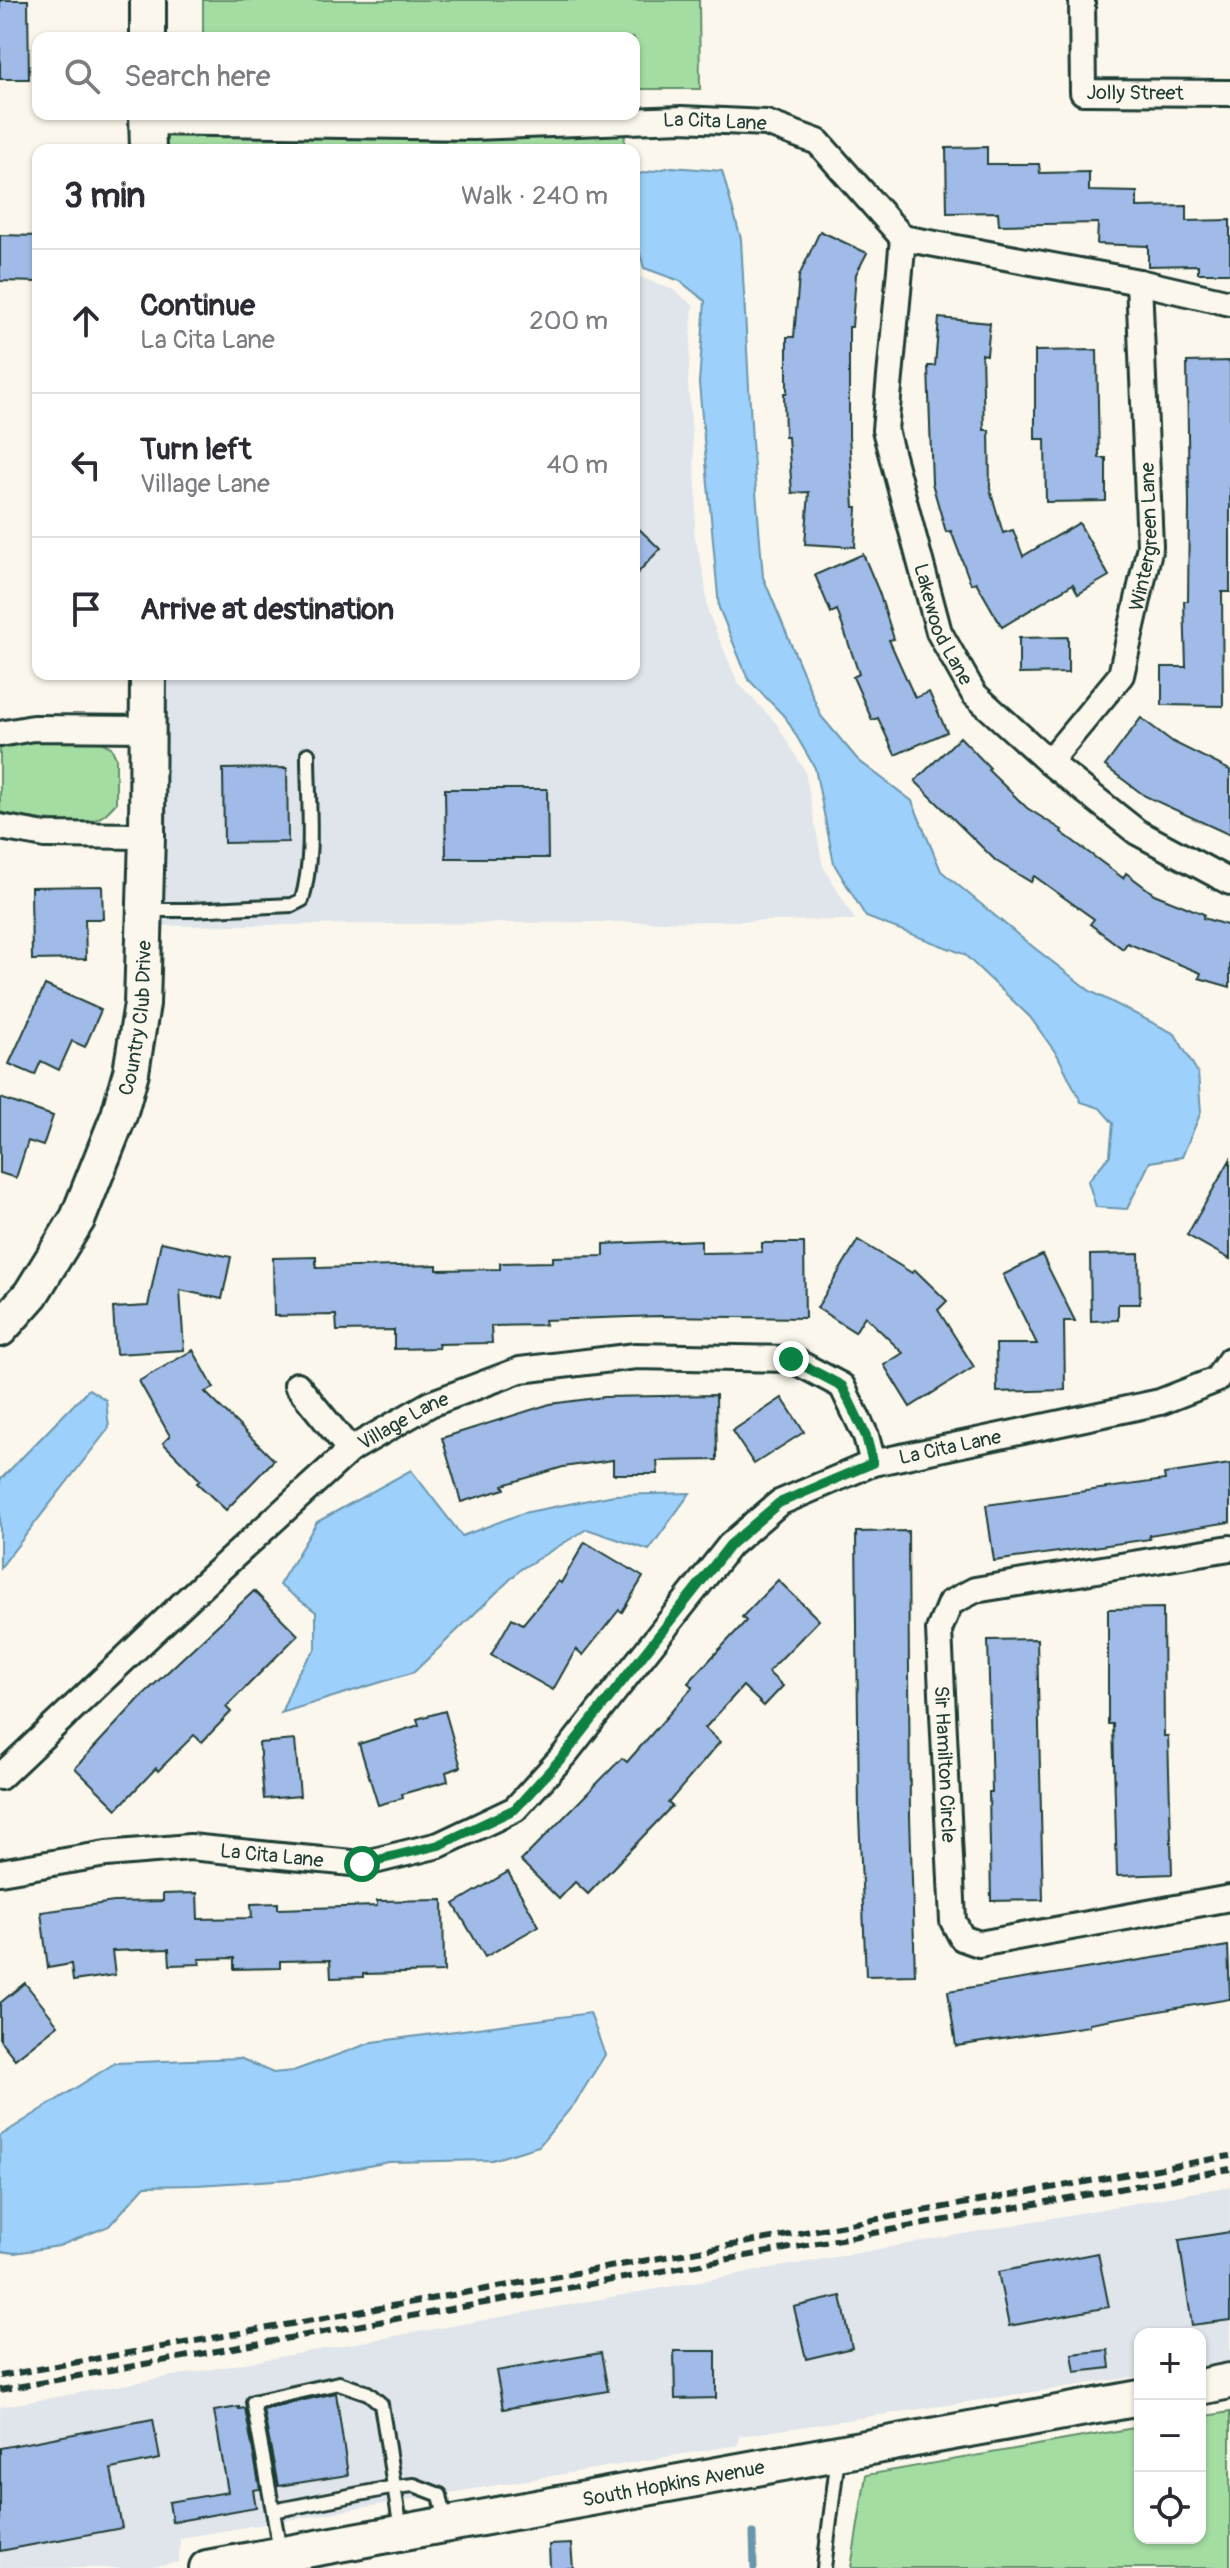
<!DOCTYPE html>
<meta charset="utf-8">
<style>
:root{--surface:#fff;--page:#f2f2f3;--text:#2b2b33;--muted:#7c7c81;--line:#e1e1e2}
body{margin:0;font-family:Pangolin,sans-serif;background:var(--page);color:var(--text)}
.controls{position:absolute;right:24px;bottom:24px;display:grid;overflow:hidden;border-radius:16px;box-shadow:0 2px 6px #0004}
.controls button{width:72px;height:72px;display:grid;place-items:center;padding:0;border:0;border-bottom:2px solid var(--line);background:var(--surface);color:var(--text);font:40px sans-serif}
.stop{position:absolute;width:24px;height:24px;margin:-18px;border:6px solid #0b8043;border-radius:50%;background:#fff}
.stop.end{background:#0b8043;border-color:#fff;box-shadow:0 2px 8px #0008}
.list{margin:0;padding:0;list-style:none}
h2{display:flex;justify-content:space-between;align-items:center;height:104px;margin:0;padding:0 32px;font-size:34px}
h2 small{font-size:26px;font-weight:400;color:var(--muted)}
.list li{display:grid;grid-template-columns:52px 1fr auto;gap:24px;align-items:center;box-sizing:border-box;height:144px;padding:0 32px;border-top:2px solid var(--line)}
.list b{display:block;font-size:30px;white-space:nowrap}
.list p{margin:0;font-size:26px;white-space:nowrap;color:var(--muted)}
.list em{font-size:26px;font-style:normal;color:var(--muted)}
.icon{flex:none;width:44px;height:44px;fill:none;stroke:currentColor;stroke-width:2;stroke-linecap:round;stroke-linejoin:round}
.map{position:relative;flex:none;width:1230px;height:2568px;overflow:hidden}
.search{position:absolute;background:var(--surface);box-shadow:0 2px 6px #0004;left:32px;top:32px;width:608px;height:88px;display:flex;align-items:center;gap:20px;box-sizing:border-box;padding:0 28px;border-radius:16px;color:var(--muted);font-size:30px}
.panel{position:absolute;background:var(--surface);box-shadow:0 2px 6px #0004;left:32px;top:144px;width:608px;height:536px;border-radius:16px}
.map>svg:first-child{display:block}
</style>
<div class="map">
<svg width="1230" height="2568" viewBox="0 0 1230 2568">
<rect width="100%" height="100%" fill="#fbf7ec"/>
<filter id="ink" filterUnits="userSpaceOnUse"><feTurbulence type="fractalNoise" baseFrequency=".0125" numOctaves="2"/><feDisplacementMap in="SourceGraphic" scale="16" xChannelSelector="R" yChannelSelector="G"/><feConvolveMatrix kernelMatrix="1 2 1 2 8 2 1 2 1" color-interpolation-filters="sRGB"/></filter>
<g filter="url(#ink)">
<!-- built -->
<g fill="#e0e5eb">
<polygon points="634,272 637,276 674,290 693,305 688,383 697,497 694,533 704,575 708,612 738,683 776,723 805,771 823,866 855,920 161,926 161,674 634,674"/>
<polygon points="1230,2186 1230,2362 1200,2367 1200,2334 1140,2334 1140,2376 739,2436 738,2445 180,2538 179,2562 143,2568 0,2568 0,2407"/>
</g>
<!-- green -->
<g fill="#a4dda2" stroke="#628d6b" stroke-width="2">
<polygon points="203,0 699,0 700,89 634,89 634,38 203,38"/>
<polygon points="160,114 626,114 624,150 161,150"/>
<path d="M93 738 111 747 116 758V803C109 811 102 819 90 821 66 825 23 818 0 812V747L27 741Z"/>
<polygon points="1230,2412 1230,2568 851,2568 866,2475 1140,2427 1140,2538 1200,2538 1200,2417"/>
</g>
<!-- water -->
<g fill="#9dd0fa" stroke="#6b95ab" stroke-width="2">
<polygon points="672,167 722,171 741,239 752,442 763,577 821,716 858,760 912,801 941,871 1023,939 1090,991 1175,1034 1198,1073 1201,1112 1182,1157 1150,1162 1127,1209 1096,1207 1088,1181 1110,1155 1113,1123 1100,1108 1081,1102 1058,1056 1030,1017 964,954 866,917 834,864 815,768 786,718 748,679 719,608 699,383 705,301 680,281 644,268 637,243 634,239 634,175"/>
<polygon points="89,1389 106,1400 109,1428 0,1568 0,1480"/>
<polygon points="411,1470 462,1536 523,1513 614,1495 690,1493 649,1550 587,1529 521,1569 414,1672 281,1713 297,1674 316,1648 316,1612 279,1585 317,1522"/>
<polygon points="590,2013 605,2055 575,2103 539,2146 492,2160 389,2162 306,2178 197,2185 145,2186 109,2226 59,2246 15,2253 0,2251 0,2136 115,2063 240,2058 273,2073 293,2071 373,2042"/>
</g>
<g fill="none" stroke-linecap="round" stroke-linejoin="round">
<!-- stream -->
<polyline stroke="#6b95ab" stroke-width="7" points="753,2533 754,2568"/>
</g>
<!-- building -->
<g fill="#a1bbe8" stroke="#1f3d34" stroke-width="2">
<polygon points="0,0 28,0 29,79 0,79"/>
<polygon points="987,147 987,164 1039,164 1040,173 1089,172 1089,191 1137,192 1137,207 1187,206 1187,221 1230,220 1230,273 1198,273 1198,265 1148,266 1148,246 1097,244 1098,223 999,225 998,212 947,213 946,148"/>
<polygon points="820,231 867,253 856,274 852,327 849,327 849,436 854,507 857,507 855,547 805,544 809,492 792,493 788,437 785,437 784,393 787,393 787,337 794,337 799,276"/>
<polygon points="0,235 38,236 38,282 0,281"/>
<polygon points="939,318 990,323 987,355 982,354 984,430 989,430 990,489 1003,533 1013,530 1023,556 1079,523 1109,576 1078,594 1073,584 1002,627 976,582 971,584 951,531 946,532 932,483 928,366 935,366"/>
<polygon points="1097,350 1099,458 1106,458 1106,501 1046,502 1045,439 1035,439 1035,351"/>
<polygon points="1230,361 1230,592 1222,592 1223,706 1162,705 1162,667 1186,667 1184,601 1188,601 1189,505 1187,362"/>
<polygon points="634,524 660,549 634,577"/>
<polygon points="863,554 879,592 894,639 889,640 915,698 929,692 947,732 895,755 878,718 872,720 853,677 859,674 837,610 831,613 815,575"/>
<polygon points="1068,637 1068,673 1019,674 1019,638"/>
<polygon points="1141,718 1173,742 1230,770 1230,835 1145,796 1105,766"/>
<polygon points="960,737 990,768 988,770 1027,808 1062,830 1061,832 1123,878 1126,873 1154,894 1204,914 1203,918 1230,926 1230,987 1199,978 1201,973 1127,943 1123,949 1090,924 1094,919 1034,876 1031,882 996,861 915,781"/>
<polygon points="287,768 288,842 224,843 223,769"/>
<polygon points="445,789 547,789 548,858 446,858"/>
<polygon points="102,886 103,919 85,919 86,959 32,960 31,887"/>
<polygon points="45,985 101,1010 85,1047 72,1041 59,1070 41,1061 35,1075 9,1064"/>
<polygon points="0,1098 53,1116 43,1146 28,1141 16,1178 0,1173"/>
<polygon points="1230,1160 1230,1259 1187,1235"/>
<polygon points="701,1240 701,1253 762,1252 762,1243 804,1243 805,1318 659,1316 544,1320 545,1325 491,1326 492,1343 438,1344 439,1348 394,1349 394,1330 337,1331 336,1315 274,1316 273,1258 316,1257 316,1268 437,1265 437,1270 500,1269 500,1263 553,1262 553,1257 604,1256 604,1244"/>
<polygon points="858,1240 912,1273 915,1270 947,1301 938,1310 974,1367 910,1407 884,1365 903,1353 865,1316 855,1332 817,1308"/>
<polygon points="161,1242 231,1257 222,1299 180,1290 184,1350 116,1354 113,1308 148,1306"/>
<polygon points="1139,1254 1140,1304 1118,1304 1118,1320 1091,1321 1090,1255"/>
<polygon points="1042,1255 1075,1321 1064,1321 1065,1390 997,1392 996,1344 1037,1344 1003,1275"/>
<polygon points="193,1350 214,1388 205,1392 274,1460 226,1510 197,1483 200,1480 163,1443 170,1436 139,1381"/>
<polygon points="716,1395 717,1460 657,1461 658,1474 613,1474 613,1460 563,1467 503,1485 505,1489 461,1502 442,1438 550,1404 604,1397"/>
<polygon points="782,1398 804,1432 754,1464 732,1431"/>
<polygon points="1230,1464 1230,1522 1149,1535 1150,1539 994,1561 986,1505 1165,1480 1164,1474"/>
<polygon points="908,1531 910,1816 915,1975 866,1976 859,1816 856,1532"/>
<polygon points="585,1542 643,1577 622,1612 619,1610 583,1655 576,1649 553,1690 491,1655 512,1618 523,1624 558,1581 561,1583"/>
<polygon points="778,1580 819,1620 768,1672 783,1686 764,1706 743,1686 705,1728 720,1742 668,1803 672,1806 588,1894 575,1882 559,1899 521,1861 622,1758 627,1762 693,1687 688,1683 746,1621 742,1617"/>
<polygon points="254,1591 298,1635 226,1707 231,1712 202,1742 194,1735 158,1771 156,1768 117,1809 75,1768 142,1696"/>
<polygon points="1163,1608 1164,1736 1168,1736 1172,1874 1117,1876 1113,1724 1108,1724 1108,1609"/>
<polygon points="1037,1639 1043,1900 991,1901 989,1792 992,1792 988,1640"/>
<polygon points="445,1711 461,1767 446,1772 448,1781 402,1794 403,1798 378,1805 359,1744 419,1725 417,1719"/>
<polygon points="295,1740 300,1796 264,1799 259,1743"/>
<polygon points="508,1872 539,1926 485,1957 454,1904"/>
<polygon points="197,1893 198,1919 252,1918 251,1904 278,1903 278,1909 377,1906 377,1901 443,1900 444,1972 363,1974 363,1977 331,1978 330,1960 280,1961 280,1968 234,1969 234,1958 199,1959 200,1964 170,1965 169,1949 112,1951 115,1975 73,1981 71,1964 48,1968 41,1912 114,1902 163,1901 163,1894"/>
<polygon points="1228,1946 1230,1999 1089,2023 1089,2026 956,2046 948,1991"/>
<polygon points="25,1983 58,2025 15,2059 0,2040 0,2003"/>
<polygon points="1230,2232 1230,2320 1192,2325 1179,2240"/>
<polygon points="1098,2253 1109,2307 1009,2326 998,2272"/>
<polygon points="841,2296 852,2348 806,2359 794,2307"/>
<polygon points="1108,2350 1110,2368 1075,2372 1072,2354"/>
<polygon points="674,2351 716,2351 716,2398 675,2399"/>
<polygon points="601,2353 608,2391 503,2409 496,2371"/>
<polygon points="336,2393 348,2475 278,2486 263,2409"/>
<polygon points="239,2407 239,2409 245,2408 260,2489 253,2490 256,2507 172,2522 169,2502 228,2492 214,2411"/>
<polygon points="153,2419 160,2459 111,2469 122,2528 0,2551 0,2448"/>
<polygon points="571,2544 573,2568 550,2568 549,2545"/>
</g>
<g fill="none" stroke-linecap="round" stroke-linejoin="round">
<defs>
<g id="lane">
<path d="M148 910H191L292 905 302 900C315 854 308 801 308 754"/>
<polyline points="273,2511 253,2402 339,2383 368,2393 381,2404 401,2530"/>
<polyline points="280,2552 273,2511 395,2487 414,2485 440,2495 446,2523"/>
<polyline points="824,2568 838,2456"/>
</g>
<g id="street">
<path id="s1" d="M1082 0 1083 92 1230 93"/>
<path id="s2" d="M147 122 473 127 682 119 766 123 818 142 903 238 1139 282 1230 303"/>
<path id="s3" d="M903 238 885 430 939 632 974 694 1049 762 1137 832 1230 882"/>
<polyline points="0,734 33,728 147,729"/>
<path id="s4" d="M1049 762 1121 675 1150 546 1139 282"/>
<polyline points="0,827 45,835 147,836"/>
<polyline points="297,1385 350,1450"/>
<path id="s5" d="M1230 1548 975 1590 950 1603 939 1630 953 1921 962 1938 979 1944 1230 1898"/>
<path id="s6" d="M0 1777 208 1580 350 1450 430 1404 520 1370 636 1356 791 1359 842 1386 866 1436 873 1463"/>
<path id="s7" d="M0 1872 106 1854 190 1847 362 1864 439 1845 515 1809 565 1754 730 1545 779 1503 873 1463 1160 1402 1216 1380 1230 1360"/>
</g>
<g id="secondary">
<polyline points="148,38 148,0"/>
<polyline points="147,114 148,150"/>
<path id="s8" d="M0 1329 31 1294 78 1218 119 1115 131 1072 142 1004 147 836 148 674"/>
<polyline points="1200,2387 1230,2381"/>
<path id="s9" d="M207 2568 1140 2398"/>
</g>
</defs>
<!-- lane casing -->
<use href="#lane" stroke="#1f3d34" stroke-width="18"/>
<!-- street casing -->
<use href="#street" stroke="#1f3d34" stroke-width="30"/>
<!-- secondary casing -->
<use href="#secondary" stroke="#1f3d34" stroke-width="40"/>
<!-- lane -->
<use href="#lane" stroke="#fbf7ec" stroke-width="12"/>
<!-- street -->
<use href="#street" stroke="#fbf7ec" stroke-width="24"/>
<!-- secondary -->
<use href="#secondary" stroke="#fbf7ec" stroke-width="34"/>
<!-- rail -->
<g stroke="#1f3d34" stroke-width="6" stroke-dasharray="12 6" stroke-linecap="butt">
<polyline points="0,2376 1230,2156"/>
<polyline points="0,2390 1230,2169"/>
</g>
</g>
</g>
<g fill="none" stroke-linecap="round" stroke-linejoin="round" filter="url(#ink)">
<!-- route -->
<polyline stroke="#0b8043" stroke-width="10" points="362,1864 439,1845 515,1809 565,1754 730,1545 779,1503 873,1463 866,1436 842,1386 791,1359"/>
</g>
<g text-anchor="middle" dominant-baseline="central" stroke-width="7" stroke-linejoin="round" paint-order="stroke">
<!-- street labels -->
<g font-size="20" fill="#1f3d34" stroke="#fbf7ec">
<text stroke="none"><textPath href="#s1" startOffset="144">Jolly Street</textPath></text>
<text stroke="none"><textPath href="#s2" startOffset="568">La Cita Lane</textPath></text>
<text stroke="none"><textPath href="#s4" startOffset="254">Wintergreen Lane</textPath></text>
<text stroke="none"><textPath href="#s3" startOffset="396">Lakewood Lane</textPath></text>
<text stroke="none"><textPath href="#s8" startOffset="346">Country Club Drive</textPath></text>
<text stroke="none"><textPath href="#s6" startOffset="540">Village Lane</textPath></text>
<text stroke="none"><textPath href="#s7" startOffset="1114">La Cita Lane</textPath></text>
<text stroke="none"><textPath href="#s5" startOffset="450">Sir Hamilton Circle</textPath></text>
<text stroke="none"><textPath href="#s7" startOffset="274">La Cita Lane</textPath></text>
<text stroke="none"><textPath href="#s9" startOffset="474">South Hopkins Avenue</textPath></text>
</g>
</g>
</svg>
<div class="controls">
<button>+</button>
<button>−</button>
<button><svg class="icon" aria-label="locate" viewBox="0 0 24 24"><circle cx="12" cy="12" r="6"/><path d="M12 2v4M12 18v4M2 12h4M18 12h4"/></svg></button>
</div>
<div class="stop" style="left:362px;top:1864px"></div>
<div class="stop end" style="left:791px;top:1359px"></div>
<div class="search"><svg class="icon" aria-label="search" viewBox="0 0 24 24"><circle cx="10" cy="10" r="6"/><path d="M15 15l6 6"/></svg>Search here</div>
<section class="panel">
<h2>3 min<small>Walk · 240 m</small></h2>
<ul class="list">
<li><svg class="icon" aria-label="ahead" viewBox="0 0 24 24"><path d="M12 20V5M6 11l6-6 6 6"/></svg><div><b>Continue</b><p>La Cita Lane</p></div><em>200 m</em></li>
<li><svg class="icon" aria-label="left" viewBox="0 0 24 24"><path d="M17 20v-9H6M10 6l-5 5 5 5"/></svg><div><b>Turn left</b><p>Village Lane</p></div><em>40 m</em></li>
<li><svg class="icon" aria-label="arrive" viewBox="0 0 24 24"><path d="M6 21V4h12l-3 4 3 4H6"/></svg><div><b>Arrive at destination</b></div></li>
</ul>
</section>
</div>
